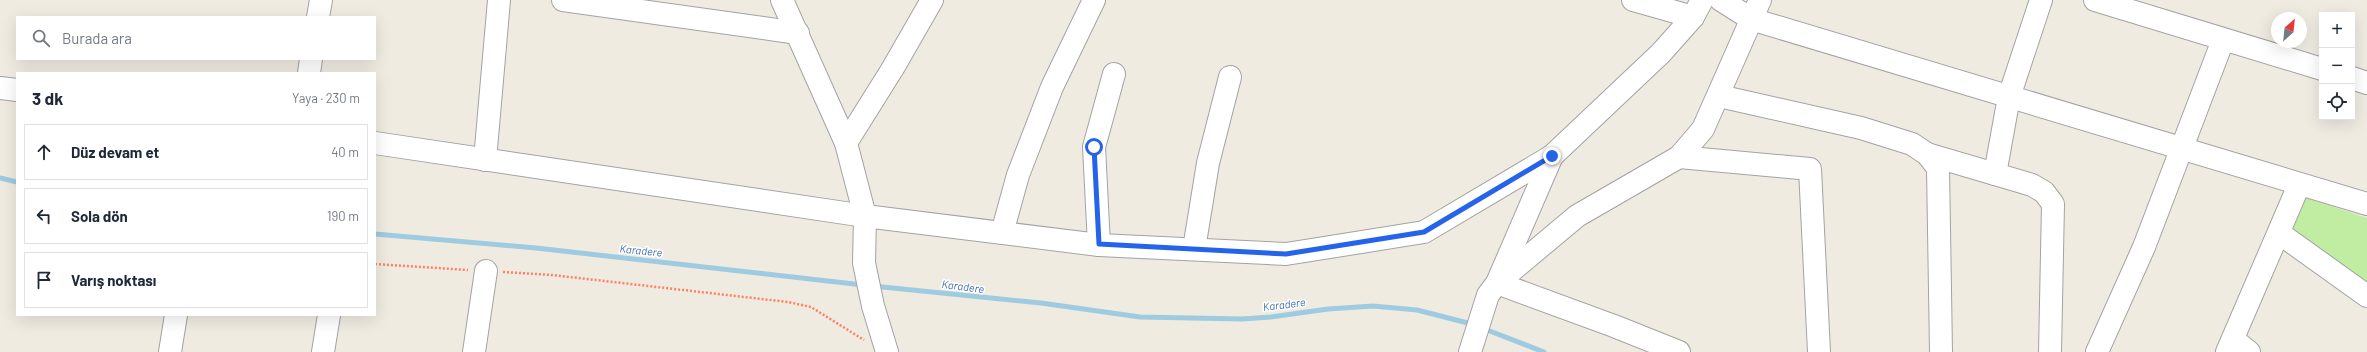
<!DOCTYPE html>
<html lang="tr">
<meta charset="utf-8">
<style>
:root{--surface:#fff;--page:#f2f2f3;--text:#1f2937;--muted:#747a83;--line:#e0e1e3}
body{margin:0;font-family:Barlow,sans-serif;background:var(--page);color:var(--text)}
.controls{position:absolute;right:12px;top:12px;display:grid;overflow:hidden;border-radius:0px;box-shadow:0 4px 16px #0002}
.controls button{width:36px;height:36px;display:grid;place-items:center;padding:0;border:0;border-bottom:1px solid var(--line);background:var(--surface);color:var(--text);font:20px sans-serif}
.compass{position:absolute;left:2271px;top:12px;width:36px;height:36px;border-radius:50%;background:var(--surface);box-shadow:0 4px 16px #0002;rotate:27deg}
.stop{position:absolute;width:12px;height:12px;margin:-9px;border:3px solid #2563eb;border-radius:50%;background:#fff}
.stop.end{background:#2563eb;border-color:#fff;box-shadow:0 1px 4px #0008}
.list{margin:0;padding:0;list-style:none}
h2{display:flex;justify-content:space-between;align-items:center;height:52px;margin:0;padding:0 16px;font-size:17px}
h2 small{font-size:13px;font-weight:400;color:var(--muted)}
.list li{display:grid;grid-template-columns:26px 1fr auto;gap:12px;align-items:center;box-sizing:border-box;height:56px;margin:0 8px 8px;padding:0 8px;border:1px solid var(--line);border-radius:0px}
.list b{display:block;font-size:15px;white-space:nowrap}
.list em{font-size:13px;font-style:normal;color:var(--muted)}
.icon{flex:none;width:22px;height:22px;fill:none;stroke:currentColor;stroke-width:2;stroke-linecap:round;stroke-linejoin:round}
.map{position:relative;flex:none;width:2367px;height:352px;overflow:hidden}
.search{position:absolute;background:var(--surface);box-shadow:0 4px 16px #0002;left:16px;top:16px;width:360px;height:44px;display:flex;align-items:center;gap:10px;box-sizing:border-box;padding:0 14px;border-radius:0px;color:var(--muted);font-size:15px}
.panel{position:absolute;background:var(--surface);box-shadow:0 4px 16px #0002;left:16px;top:72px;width:360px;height:244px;border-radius:0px}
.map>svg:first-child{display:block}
</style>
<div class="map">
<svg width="2367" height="352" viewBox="0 0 2367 352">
<rect width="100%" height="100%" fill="#efebe1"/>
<!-- grass -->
<polygon fill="#c0eda2" points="2302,196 2367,218 2367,286 2289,227"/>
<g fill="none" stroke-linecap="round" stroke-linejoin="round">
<!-- stream -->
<g stroke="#9ecbe0" stroke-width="5">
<polyline points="0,178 17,182"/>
<polyline points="375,234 536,248 863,285"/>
<polyline points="873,286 1041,303 1140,317 1242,319 1271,317 1328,309 1373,306 1417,310 1472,324"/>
<polyline points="1482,328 1544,352"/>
</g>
<defs>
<g id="minor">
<polyline points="563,0 798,33"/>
<polyline points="782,0 846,143 865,216 864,263 873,306 887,352"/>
<polyline points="1633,0 1693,17"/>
<polyline points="1721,0 1751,19 2367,204"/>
<polyline points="2095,0 2322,69"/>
<polyline points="318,17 321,0"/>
<polyline points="309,73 311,59"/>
<polyline points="2352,78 2367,83"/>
<polyline points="0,88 17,90"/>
<polyline points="1719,96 1861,128 1912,144 1927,154 1938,168 1941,352"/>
<polyline points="375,143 865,216 1099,245 1286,254 1424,232 1552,156"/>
<polyline points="846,143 893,68 932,0"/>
<polyline points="1927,154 2032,185 2044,192 2053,204 2050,352"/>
<polyline points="1679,157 1810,169 1819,352"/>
<polyline points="485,160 499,0"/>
<polyline points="1995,174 2009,97 2041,0"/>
<polyline points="1002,233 1018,175 1052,87 1094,0"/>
<polyline points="2279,233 2367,296"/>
<polyline points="1099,245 1094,147 1114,74"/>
<polyline points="1194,249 1208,163 1230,77"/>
<polyline points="2233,339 2249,352"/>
<polyline points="170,352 176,315"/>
<polyline points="323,352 329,315"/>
<polyline points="474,352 486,271"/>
<polyline points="1470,352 1488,295 1497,283 1552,156 1661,53 1693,17 1702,0"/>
<polyline points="1679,352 1614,326 1497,283 1577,216 1679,157 1703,129 1760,0"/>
<polyline points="2097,352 2144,247 2223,40"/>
<polyline points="2227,352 2299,185"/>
</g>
</defs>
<!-- minor casing -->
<use href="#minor" stroke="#a3a3a3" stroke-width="24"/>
<!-- path -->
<g stroke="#ff8162" stroke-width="2.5" stroke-dasharray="2 2" stroke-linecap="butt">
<polyline points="375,264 468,270"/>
<polyline points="503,272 552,275 788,302 811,307 864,340"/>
</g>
<!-- minor -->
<use href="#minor" stroke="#fff" stroke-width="22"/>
</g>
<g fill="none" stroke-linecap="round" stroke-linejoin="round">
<!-- route -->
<polyline stroke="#2563eb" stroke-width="5" points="1094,147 1099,244 1286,254 1424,232 1552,156"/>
</g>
<g text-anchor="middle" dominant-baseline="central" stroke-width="3" stroke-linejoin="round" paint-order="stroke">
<!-- water labels -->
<g font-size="11" font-style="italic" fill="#4270b2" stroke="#fff">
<text transform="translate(641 250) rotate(6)">Karadere</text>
<text transform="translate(963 286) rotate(7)">Karadere</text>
<text transform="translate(1284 304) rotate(-7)">Karadere</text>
</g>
</g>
</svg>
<div class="controls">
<button>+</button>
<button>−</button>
<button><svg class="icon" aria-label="locate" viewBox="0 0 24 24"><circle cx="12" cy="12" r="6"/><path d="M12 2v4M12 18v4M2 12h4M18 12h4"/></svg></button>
</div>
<svg class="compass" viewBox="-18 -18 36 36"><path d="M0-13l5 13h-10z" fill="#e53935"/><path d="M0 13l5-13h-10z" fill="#747a83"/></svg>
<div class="stop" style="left:1094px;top:147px"></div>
<div class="stop end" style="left:1552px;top:156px"></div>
<div class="search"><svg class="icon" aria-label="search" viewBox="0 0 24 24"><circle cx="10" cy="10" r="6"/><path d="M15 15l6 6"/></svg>Burada ara</div>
<section class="panel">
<h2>3 dk<small>Yaya · 230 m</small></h2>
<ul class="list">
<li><svg class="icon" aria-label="ahead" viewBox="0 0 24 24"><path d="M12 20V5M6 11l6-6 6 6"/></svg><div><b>Düz devam et</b></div><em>40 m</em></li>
<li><svg class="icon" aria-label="left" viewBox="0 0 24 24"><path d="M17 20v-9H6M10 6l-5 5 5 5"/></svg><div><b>Sola dön</b></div><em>190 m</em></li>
<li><svg class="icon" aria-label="arrive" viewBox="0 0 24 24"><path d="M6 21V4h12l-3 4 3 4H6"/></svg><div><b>Varış noktası</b></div></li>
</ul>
</section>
</div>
